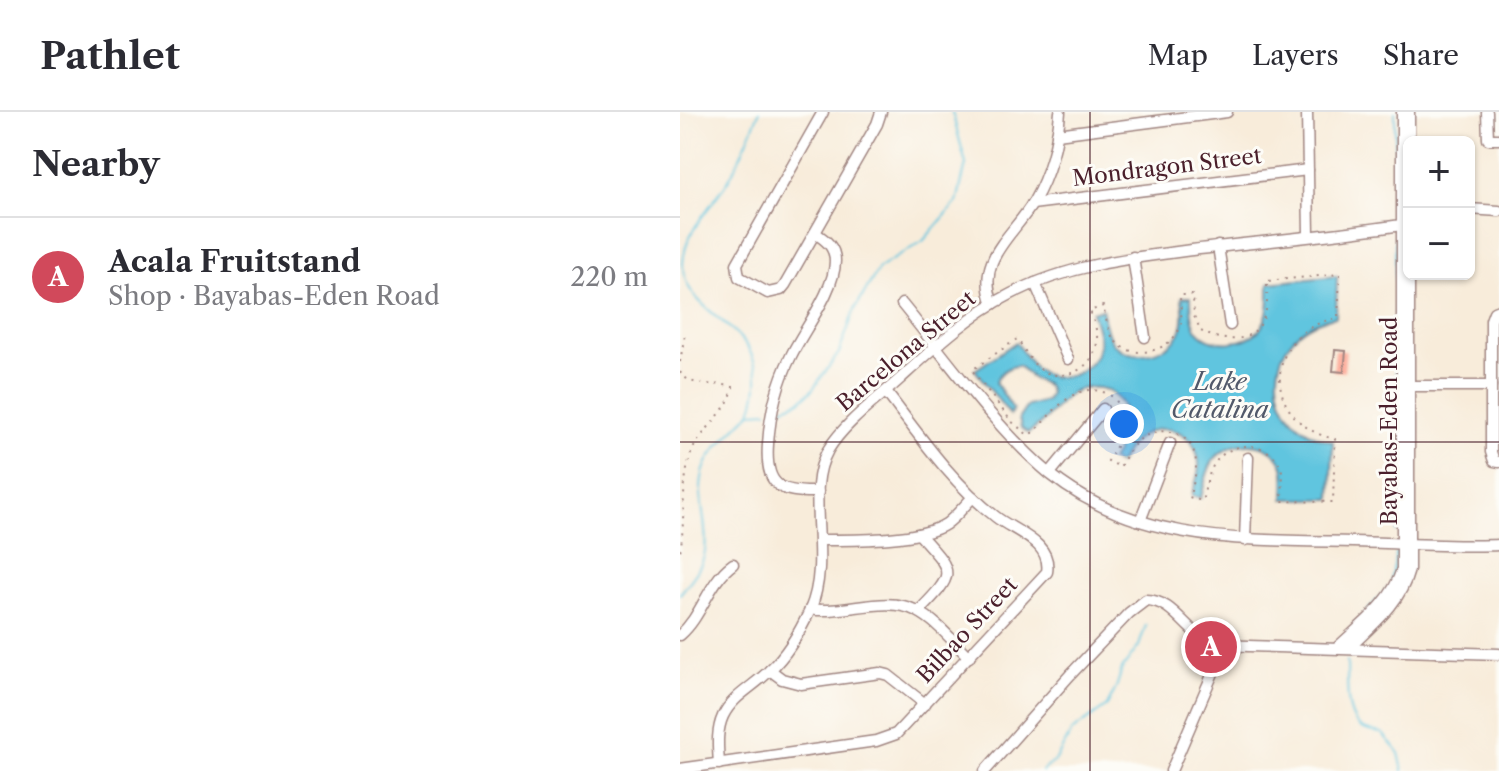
<!DOCTYPE html>
<meta charset="utf-8">
<style>
:root{--surface:#fff;--page:#f7f7f7;--text:#2b2b33;--muted:#7c7c81;--line:#e1e1e2;--accent:#d1495b}
body{margin:0;font-family:"Libre Caslon Text",serif;background:var(--page);color:var(--text)}
.controls{position:absolute;right:24px;top:24px;display:grid;overflow:hidden;border-radius:12px;box-shadow:0 2px 6px #0004}
.controls button{width:72px;height:72px;display:grid;place-items:center;padding:0;border:0;border-bottom:2px solid var(--line);background:var(--surface);color:var(--text);font:40px sans-serif}
.you{position:absolute;left:444px;top:312px;width:28px;height:28px;margin:-20px;border:6px solid #fff;border-radius:50%;background:#1a73e8;box-shadow:0 0 0 12px #1a73e833}
.badge{display:grid;place-items:center;width:52px;height:52px;border-radius:50%;background:var(--accent);color:#fff;font-size:26px;font-weight:700}
.pin{position:absolute;translate:-50% -50%;border:4px solid #fff;box-shadow:0 2px 8px #0006}
.list{margin:0;padding:0;list-style:none}
h2{display:flex;justify-content:space-between;align-items:center;height:104px;margin:0;padding:0 32px;font-size:34px}
h2 small{font-size:26px;font-weight:400;color:var(--muted)}
.list li{display:grid;grid-template-columns:52px 1fr auto;gap:24px;align-items:center;box-sizing:border-box;height:120px;padding:0 32px;border-top:2px solid var(--line)}
.list b{display:block;font-size:30px;white-space:nowrap}
.list p{margin:0;font-size:26px;white-space:nowrap;color:var(--muted)}
.list em{font-size:26px;font-style:normal;color:var(--muted)}
.map{position:relative;flex:none;width:819px;height:659px;overflow:hidden}
header{display:flex;align-items:center;gap:48px;box-sizing:border-box;height:112px;padding:0 40px;background:var(--surface);border-bottom:2px solid var(--line)}
header strong{font-size:38px}
nav{display:flex;gap:44px;margin-inline-start:auto;font-size:28px}
main{display:flex}
aside{flex:1;background:var(--surface)}
.map>svg:first-child{display:block}
</style>
<header>
<strong>Pathlet</strong>
<nav><a>Map</a><a>Layers</a><a>Share</a></nav>
</header>
<main>
<aside>
<h2>Nearby<small></small></h2>
<ul class="list">
<li><span class="badge">A</span><div><b>Acala Fruitstand</b><p>Shop · Bayabas-Eden Road</p></div><em>220 m</em></li>
</ul>
</aside>
<div class="map">
<svg width="819" height="659" viewBox="0 0 819 659">
<rect width="100%" height="100%" fill="#fdfcf7"/>
<filter id="ink" filterUnits="userSpaceOnUse"><feTurbulence type="fractalNoise" baseFrequency=".0125" numOctaves="2"/><feDisplacementMap in="SourceGraphic" scale="16" xChannelSelector="R" yChannelSelector="G"/><feConvolveMatrix kernelMatrix="1 2 1 2 8 2 1 2 1" color-interpolation-filters="sRGB"/></filter>
<filter id="wash" filterUnits="userSpaceOnUse"><feTurbulence type="fractalNoise" baseFrequency=".006" numOctaves="4" result="noise"/><feDisplacementMap in="SourceGraphic" scale="32" xChannelSelector="R" yChannelSelector="G"/><feGaussianBlur stdDeviation="1.8" result="paint"/><feColorMatrix in="noise" values="0 0 0 0 0 0 0 0 0 0 0 0 0 0 0 0 0 1.4 0 .05"/><feComposite in="paint" operator="in"/></filter>
<g filter="url(#wash)">
<rect width="100%" height="100%" fill="#f8ecda"/>
<!-- water -->
<path fill="#61c5df" stroke="#567285" stroke-width="2" d="M657 164 656 205C580 216 578 314 653 329L651 387H604C604 376 606 364 603 354 592 325 549 326 533 349 526 360 524 374 521 386L512 384C514 374 519 363 519 352 517 319 483 307 458 326 449 332 444 343 439 352L431 348C441 332 452 314 443 295 438 285 429 278 419 276 382 270 374 308 348 321L341 316 339 306 347 294 366 289 370 281 368 274 352 266 339 254C329 253 318 261 316 271L333 297 330 303 295 258 336 230C343 239 350 254 360 260 383 274 417 258 419 231 420 221 415 210 412 200L422 197C425 209 426 224 435 233 454 251 492 241 501 218 505 208 503 196 502 185H511C511 195 511 207 516 216 528 237 570 234 582 214 590 201 589 186 589 171Z"/>
<g fill="none" stroke-linecap="round" stroke-linejoin="round">
<!-- stream -->
<g stroke="#61c5df" stroke-width="2">
<polyline points="715,105 715,0"/>
<polyline points="715,124 716,271"/>
<polyline points="716,277 716,322"/>
<polyline points="99,297 120,289 132,278 159,241 175,197 199,156 243,129 277,90 286,52 272,0"/>
<path d="M71 300C103 212 2 210 3 152 4 118 33 94 49 67 61 46 70 23 79 0"/>
<polyline points="716,330 717,420"/>
<polyline points="711,470 717,438"/>
<path d="M0 482C10 469 23 455 25 439 29 411 15 386 24 358 31 336 56 317 71 300L87 299"/>
<polyline points="675,513 708,476"/>
<path d="M667 549C668 567 664 598 678 613 684 619 694 620 702 621L719 641 723 659"/>
<polyline points="362,659 375,649 392,619 427,594 436,576 442,557 459,534 466,513"/>
</g>
</g>
<g id="blocks">
<!-- building -->
<polygon fill="#fda794" points="655,238 666,239 664,260 653,259"/>
</g>
</g>
<g filter="url(#ink)">
<use href="#blocks" fill-opacity="0" stroke="#a18682" stroke-width="2"/>
<g fill="none" stroke-linecap="round" stroke-linejoin="round">
<defs>
<g id="minor">
<polyline points="143,0 57,152 59,165 88,181 101,178 105,173 197,12 201,0"/>
<polyline points="627,0 629,123"/>
<polyline points="807,0 808,27 819,27"/>
<polyline points="377,22 547,0"/>
<polyline points="352,92 628,58"/>
<polyline points="789,97 819,99"/>
<path d="M135 121C146 128 155 135 155 149 155 178 124 217 111 244 97 272 90 301 88 332 85 374 99 381 138 380"/>
<polyline points="538,134 550,213"/>
<polyline points="453,145 465,225"/>
<polyline points="355,171 388,247"/>
<path d="M222 192C266 246 317 318 370 362 457 432 567 428 673 430 721 431 771 435 819 433"/>
<path d="M313 192C295 146 333 125 354 89 369 63 378 30 380 0"/>
<polyline points="819,198 814,200 811,208 811,340 814,349 819,350"/>
<polyline points="723,274 811,274"/>
<polyline points="370,361 423,297"/>
<polyline points="460,409 490,331"/>
<path d="M239 422C274 461 277 460 239 499"/>
<path d="M141 428C172 428 240 429 266 412 276 405 284 394 293 385"/>
<polyline points="565,428 568,346"/>
<path d="M130 497C165 503 205 482 237 499 257 509 273 530 289 545"/>
<path d="M0 523C23 503 28 470 53 452"/>
<path d="M658 535C682 512 712 491 722 457V0"/>
<path d="M669 536C693 512 720 492 729 458V0"/>
<polyline points="90,558 102,567 121,572 200,561 208,563 245,592"/>
<path d="M39 652C38 636 36 619 43 604 52 584 75 574 90 558 107 542 120 520 130 498 153 445 123 382 148 338 165 310 197 288 221 266 255 235 289 203 331 182 388 153 449 146 512 138 584 129 657 123 728 112"/>
<path d="M0 657 196 629 216 622 367 460C372 430 335 420 316 405 272 371 239 323 206 280"/>
<path d="M305 659 390 563 449 501 466 488C496 488 508 526 537 533L819 542"/>
<polyline points="491,659 545,533"/>
</g>
</defs>
<!-- minor casing -->
<use href="#minor" stroke="#a18682" stroke-width="13"/>
<!-- path -->
<g stroke="#a18682" stroke-width="2" stroke-dasharray="2 6" stroke-linecap="butt">
<path d="M660 162 658 206C582 218 580 311 655 327L653 390 602 389C602 377 605 361 599 351 586 329 554 329 538 347 528 358 526 375 522 389L509 385C512 375 516 365 516 354 517 321 482 309 458 329 450 336 445 346 440 355L428 349C441 327 452 306 433 285 399 263 375 298 354 320L348 323 331 309 292 258 337 227C344 236 350 250 360 257 382 273 416 256 417 229 418 219 413 208 410 199L423 194C426 206 428 221 436 230 453 249 492 239 500 215 503 206 500 194 500 183H513L514 204 521 219C544 232 576 232 585 202 588 192 587 180 587 169Z"/>
<polyline points="0,250 5,221"/>
<path d="M0 260C12 278 37 269 53 275 50 298 22 317 12 339 0 372 6 405 0 440"/>
</g>
<!-- minor -->
<use href="#minor" stroke="#fff" stroke-width="10"/>
</g>
</g>
<!-- grid -->
<path fill="none" stroke="#4a1f2b" stroke-width="2" stroke-opacity="0.55" d="M410 0V659M0 330H819"/>
<g text-anchor="middle" dominant-baseline="central" stroke-width="6" stroke-linejoin="round" paint-order="stroke">
<!-- street labels -->
<g font-size="22" fill="#4a1f2b" stroke="#fdfcf7">
<text transform="translate(487 55) rotate(-7)">Mondragon Street</text>
<text transform="translate(226 239) rotate(-40)">Barcelona Street</text>
<text transform="translate(709 309) rotate(-90)">Bayabas-Eden Road</text>
<text transform="translate(287 518) rotate(-47)">Bilbao Street</text>
</g>
<!-- water labels -->
<g font-size="24" font-style="italic" fill="#52596a" stroke="#fdfcf7">
<text x="540" y="269">Lake<tspan x="540" dy="28">Catalina</tspan></text>
</g>
</g>
</svg>
<div class="controls">
<button>+</button>
<button>−</button>
</div>
<div class="you"></div>
<div class="pin badge" style="left:531px;top:535px">A</div>
</div>
</main>
